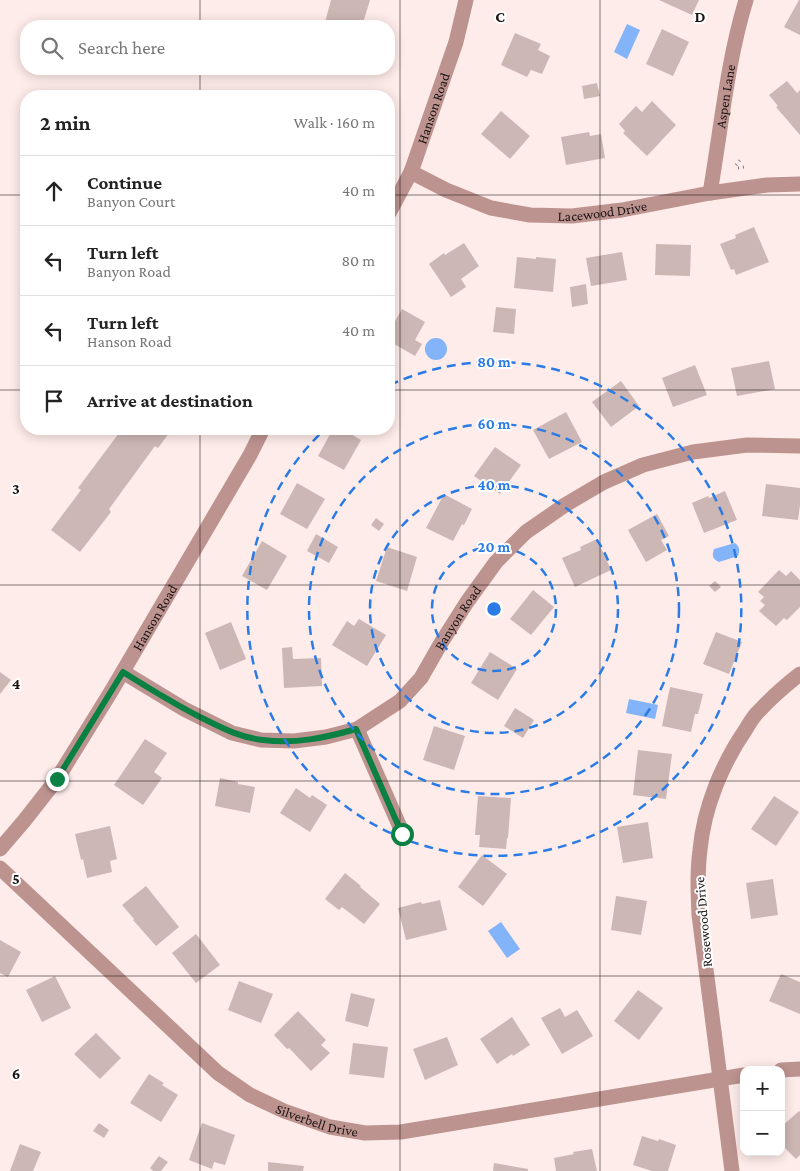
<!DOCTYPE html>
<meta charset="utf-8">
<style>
:root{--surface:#fff;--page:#f2f2f2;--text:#222;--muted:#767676;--line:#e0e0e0}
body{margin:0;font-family:"Crimson Pro",serif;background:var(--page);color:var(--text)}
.controls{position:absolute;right:15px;bottom:15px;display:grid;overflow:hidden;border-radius:10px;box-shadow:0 2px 12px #0003}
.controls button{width:45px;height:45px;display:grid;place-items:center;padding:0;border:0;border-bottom:1px solid var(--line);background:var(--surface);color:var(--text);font:25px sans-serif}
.stop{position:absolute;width:15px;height:15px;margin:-11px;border:4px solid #0b8043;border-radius:50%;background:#fff}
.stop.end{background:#0b8043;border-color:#fff;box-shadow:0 1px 5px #0008}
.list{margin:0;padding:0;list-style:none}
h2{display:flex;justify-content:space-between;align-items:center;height:65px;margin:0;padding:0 20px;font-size:21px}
h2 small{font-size:16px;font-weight:400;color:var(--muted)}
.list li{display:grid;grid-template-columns:32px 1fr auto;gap:15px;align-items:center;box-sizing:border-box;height:70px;padding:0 20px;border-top:1px solid var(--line)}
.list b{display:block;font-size:19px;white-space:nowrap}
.list p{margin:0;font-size:16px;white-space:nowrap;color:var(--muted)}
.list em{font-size:16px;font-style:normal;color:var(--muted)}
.icon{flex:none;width:28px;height:28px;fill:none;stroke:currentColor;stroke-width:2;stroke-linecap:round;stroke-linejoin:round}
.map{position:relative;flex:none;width:800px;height:1171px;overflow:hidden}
.search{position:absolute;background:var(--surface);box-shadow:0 2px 12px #0003;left:20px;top:20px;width:375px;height:55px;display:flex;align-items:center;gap:12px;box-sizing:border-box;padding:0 18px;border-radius:20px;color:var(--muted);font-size:19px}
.panel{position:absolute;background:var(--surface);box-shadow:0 2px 12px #0003;left:20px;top:90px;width:375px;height:345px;border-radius:20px}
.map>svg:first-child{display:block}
</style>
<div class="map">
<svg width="800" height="1171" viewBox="0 0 800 1171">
<rect width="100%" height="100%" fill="#feecea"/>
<!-- water -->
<g fill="#83b3f8">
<polygon points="627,24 640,30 627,59 614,52"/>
<circle cx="436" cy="349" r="11"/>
<path d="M735 543C740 547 740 550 738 556L719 562C712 559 712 555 714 549Z"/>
<polygon points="629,699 658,705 655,719 626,713"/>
<polygon points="501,922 520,949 507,958 488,931"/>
</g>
<!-- building -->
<g fill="#cdb7b5">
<polygon points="331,0 370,0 362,26 324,26"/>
<polygon points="659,0 699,0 692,15"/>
<polygon points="799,0 800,0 800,35 784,27"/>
<polygon points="662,29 689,42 673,76 646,64"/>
<polygon points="515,33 541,44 538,50 550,56 542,74 531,70 527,77 501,65"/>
<polygon points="787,81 797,93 800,90 800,135 776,107 778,106 769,95"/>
<polygon points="597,83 600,96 584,99 582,86"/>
<polygon points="652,101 676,125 647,156 623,133 625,131 619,124 636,106 642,112"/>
<polygon points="501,111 530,136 510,159 481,134"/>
<polygon points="589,132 590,136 601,134 605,158 566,165 561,137"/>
<polygon points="754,227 769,262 736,275 734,269 731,270 720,244 736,238 735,235"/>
<polygon points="464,243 479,266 461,279 466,287 451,297 429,264 444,253 445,255"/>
<polygon points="656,244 691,245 690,276 655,275"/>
<polygon points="622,252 627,280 591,286 586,258"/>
<polygon points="517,257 536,259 536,257 556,259 553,292 514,288"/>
<polygon points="586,284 588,304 572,307 570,287"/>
<polygon points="496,307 516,309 514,334 493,332"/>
<polygon points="402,309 425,322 415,340 422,344 415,356 389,341 389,322 390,321 394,323"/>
<polygon points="769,361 775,389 737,396 731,368"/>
<polygon points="695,365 707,395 673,407 662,378"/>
<polygon points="621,381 639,406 611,427 592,402"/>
<polygon points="566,412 582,442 549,459 533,430"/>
<polygon points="122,429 172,429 158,448 155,446 109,509 111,512 80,552 51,530 81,490 78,488"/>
<polygon points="333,429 342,429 361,440 344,470 318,456"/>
<polygon points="495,447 521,465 500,494 474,476"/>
<polygon points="297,483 325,499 307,529 280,514"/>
<polygon points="766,484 800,488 800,505 798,520 762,516"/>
<polygon points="725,491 737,520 704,533 692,503 708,496 709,498"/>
<polygon points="444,494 472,509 464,525 462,524 453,541 426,528"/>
<polygon points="657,514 669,536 661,540 667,550 646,562 628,530"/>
<polygon points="376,518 384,524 379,531 371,525"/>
<polygon points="316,534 338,547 329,563 307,551"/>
<polygon points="597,539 611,570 575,587 562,558 581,550 580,547"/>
<polygon points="262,541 287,556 267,590 242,576"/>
<polygon points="387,547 417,557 407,591 376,581"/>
<polygon points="779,570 786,576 791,571 800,580 800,607 787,620 784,618 776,626 759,611 765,605 760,601 764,597 758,592"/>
<polygon points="715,581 721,587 715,592 709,586"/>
<polygon points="533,590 554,607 531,635 510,619"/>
<polygon points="359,619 386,635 367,666 332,645 347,621 354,626"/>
<polygon points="231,622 246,659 220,670 205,633"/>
<polygon points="716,632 742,642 729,674 703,664"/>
<polygon points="292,647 293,659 321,658 322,686 284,688 282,648"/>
<polygon points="490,652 517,669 498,700 471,683"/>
<polygon points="0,672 11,680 0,694"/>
<polygon points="670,687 703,694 698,714 695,714 691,732 662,726"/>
<polygon points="515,708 534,720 523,738 504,726"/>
<polygon points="434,726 465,736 454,770 423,760"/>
<polygon points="145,739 167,753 154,772 162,778 143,805 114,785"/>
<polygon points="638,750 672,754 666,799 633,795"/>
<polygon points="220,778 238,782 238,784 255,787 250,813 215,806"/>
<polygon points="296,788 310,798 312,795 327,805 310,832 280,813"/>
<polygon points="478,796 511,798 508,838 507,838 506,849 479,847 480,835 475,835"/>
<polygon points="774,796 799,812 776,846 751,829"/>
<polygon points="648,822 653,858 623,863 617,827"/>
<polygon points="110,826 117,859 110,861 112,872 87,878 83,859 81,860 75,834"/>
<polygon points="482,855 507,874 483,906 458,887"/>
<polygon points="345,873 361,886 360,887 380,904 364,924 342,907 339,910 325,899"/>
<polygon points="773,879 778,915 751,919 746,883"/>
<polygon points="146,886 179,927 156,946 133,920 134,919 122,905"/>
<polygon points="616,896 647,901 641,935 611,930"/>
<polygon points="440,900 447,930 406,940 398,908 421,902 422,904"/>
<polygon points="196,934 220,965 196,983 172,953"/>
<polygon points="0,940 21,952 8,977 0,973"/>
<polygon points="781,974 800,982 800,1014 769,1001"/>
<polygon points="55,976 71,1008 42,1022 26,990"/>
<polygon points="239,981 273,994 261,1023 228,1010"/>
<polygon points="638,990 663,1008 639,1040 614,1021"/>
<polygon points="351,993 375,999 368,1027 345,1021"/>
<polygon points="560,1008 565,1017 577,1010 593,1036 562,1054 541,1018"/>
<polygon points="298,1011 326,1040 321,1045 330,1053 311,1071 289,1048 287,1049 274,1035"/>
<polygon points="512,1017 530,1045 513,1056 512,1054 497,1064 480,1039"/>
<polygon points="96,1033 121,1058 100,1079 74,1054"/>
<polygon points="447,1037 458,1065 425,1080 413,1049"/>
<polygon points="353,1043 388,1047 384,1078 349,1074"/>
<polygon points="149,1074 164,1083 162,1085 178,1095 161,1122 130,1103"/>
<polygon points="799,1111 800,1112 800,1155 796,1159 781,1144 781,1127"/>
<polygon points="99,1123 109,1130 104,1138 93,1131"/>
<polygon points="202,1123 235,1135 225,1165 214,1162 212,1169 189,1160"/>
<polygon points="642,1136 658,1141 659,1139 676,1145 668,1171 652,1171 633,1165"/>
<polygon points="20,1144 41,1152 33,1171 10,1171"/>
<polygon points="592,1149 597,1171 556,1171 554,1158 574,1154 573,1152"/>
<polygon points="159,1156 168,1162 161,1171 153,1171 150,1168"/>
<polygon points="268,1162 304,1166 303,1171 268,1171"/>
<polygon points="494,1163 528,1169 528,1171 493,1171"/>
</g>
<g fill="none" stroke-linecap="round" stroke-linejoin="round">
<!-- path -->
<g stroke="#8a7d7d" stroke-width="3" stroke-dasharray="1 4" stroke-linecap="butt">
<polyline points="736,165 740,160"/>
<polyline points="738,168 744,167"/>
</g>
<!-- street -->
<g stroke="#bd9390" stroke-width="15">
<path id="s1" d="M411 172 446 190 491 208 530 215 572 216 622 210 710 193 767 185 800 184"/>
<path id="s2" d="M710 193C721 130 727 62 746 0"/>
<path id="s3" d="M389 213 411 172 456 42 466 0"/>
<path id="s4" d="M123 672 184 709 232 733 261 740 294 741 326 737 357 729 400 701 421 678 441 643 467 602 496 562 526 532 565 505 604 482 643 465 693 452 747 445 800 446"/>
<polyline points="357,729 403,834"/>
<path id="s5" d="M0 849 24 821 57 779 112 690 250 455 263 429"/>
<path id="s6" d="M0 868 218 1073 250 1095 284 1111 330 1127 365 1133 401 1132 744 1075"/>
<polyline points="781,1070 800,1069"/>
<path d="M732 1171 699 915C698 893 697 872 700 850 704 807 722 764 746 729 750 722 754 715 760 710 772 697 786 685 800 674"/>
</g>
</g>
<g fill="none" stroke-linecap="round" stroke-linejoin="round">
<!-- route -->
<path stroke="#0b8043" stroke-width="6" d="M57 779 123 672C150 689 177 706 206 720 224 729 242 738 263 740 295 744 325 738 356 729L402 834"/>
</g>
<!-- grid -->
<path fill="none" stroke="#1c1414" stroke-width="1" stroke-opacity="0.55" d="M200 0V26M400 0V1171M600 0V1171M200 69V96M0 195H26M389 195H800M0 390H26M389 390H800M200 429V1171M0 585H800M0 781H800M0 976H800"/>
<!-- distance rings -->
<g fill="none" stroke="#2a7be6" stroke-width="2.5" stroke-dasharray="9 6">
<circle cx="494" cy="609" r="62"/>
<circle cx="494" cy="609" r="124"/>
<circle cx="494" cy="609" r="185"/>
<path d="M390 385A247 247 0 1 1 324 430"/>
</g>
<g text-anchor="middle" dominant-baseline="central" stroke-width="4" stroke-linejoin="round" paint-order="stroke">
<!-- street labels -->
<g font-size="14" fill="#1c1414" stroke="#fff">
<text stroke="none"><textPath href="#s2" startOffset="98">Aspen Lane</textPath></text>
<text stroke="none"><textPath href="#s3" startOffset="114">Hanson Road</textPath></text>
<text stroke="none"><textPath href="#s1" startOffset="200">Lacewood Drive</textPath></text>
<text stroke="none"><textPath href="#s5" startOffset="279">Hanson Road</textPath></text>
<text stroke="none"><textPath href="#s4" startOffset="405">Banyon Road</textPath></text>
<text transform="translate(703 922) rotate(-95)">Rosewood Drive</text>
<text stroke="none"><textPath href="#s6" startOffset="410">Silverbell Drive</textPath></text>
</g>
</g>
<g font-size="16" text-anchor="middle" font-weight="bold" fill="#1c1414" stroke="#fff" stroke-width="4" stroke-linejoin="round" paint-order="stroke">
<text x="500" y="22">C</text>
<text x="700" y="22">D</text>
<text x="16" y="494">3</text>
<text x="16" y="689">4</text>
<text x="16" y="884">5</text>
<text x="16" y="1079">6</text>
</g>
<circle cx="494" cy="609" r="8" fill="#2a7be6" stroke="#fff" stroke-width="2.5"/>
<g font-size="15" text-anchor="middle" font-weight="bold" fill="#2a7be6" stroke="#fff" stroke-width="4" stroke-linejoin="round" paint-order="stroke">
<text x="494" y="367">80 m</text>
<text x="494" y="429">60 m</text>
<text x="494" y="490">40 m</text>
<text x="494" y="552">20 m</text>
</g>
</svg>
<div class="controls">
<button>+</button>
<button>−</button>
</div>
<div class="stop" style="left:402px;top:834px"></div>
<div class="stop end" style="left:57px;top:779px"></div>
<div class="search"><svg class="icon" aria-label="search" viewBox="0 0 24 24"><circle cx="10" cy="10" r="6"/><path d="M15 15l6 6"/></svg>Search here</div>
<section class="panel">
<h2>2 min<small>Walk · 160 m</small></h2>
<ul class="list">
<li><svg class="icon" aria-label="ahead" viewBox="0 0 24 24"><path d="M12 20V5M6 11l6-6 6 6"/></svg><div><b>Continue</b><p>Banyon Court</p></div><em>40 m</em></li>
<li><svg class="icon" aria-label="left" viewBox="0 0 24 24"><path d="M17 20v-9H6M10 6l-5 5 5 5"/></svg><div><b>Turn left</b><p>Banyon Road</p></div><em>80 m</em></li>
<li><svg class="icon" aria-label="left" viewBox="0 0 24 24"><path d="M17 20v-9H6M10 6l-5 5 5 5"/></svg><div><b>Turn left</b><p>Hanson Road</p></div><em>40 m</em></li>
<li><svg class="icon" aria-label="arrive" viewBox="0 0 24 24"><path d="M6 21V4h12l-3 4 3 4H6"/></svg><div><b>Arrive at destination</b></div></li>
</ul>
</section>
</div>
